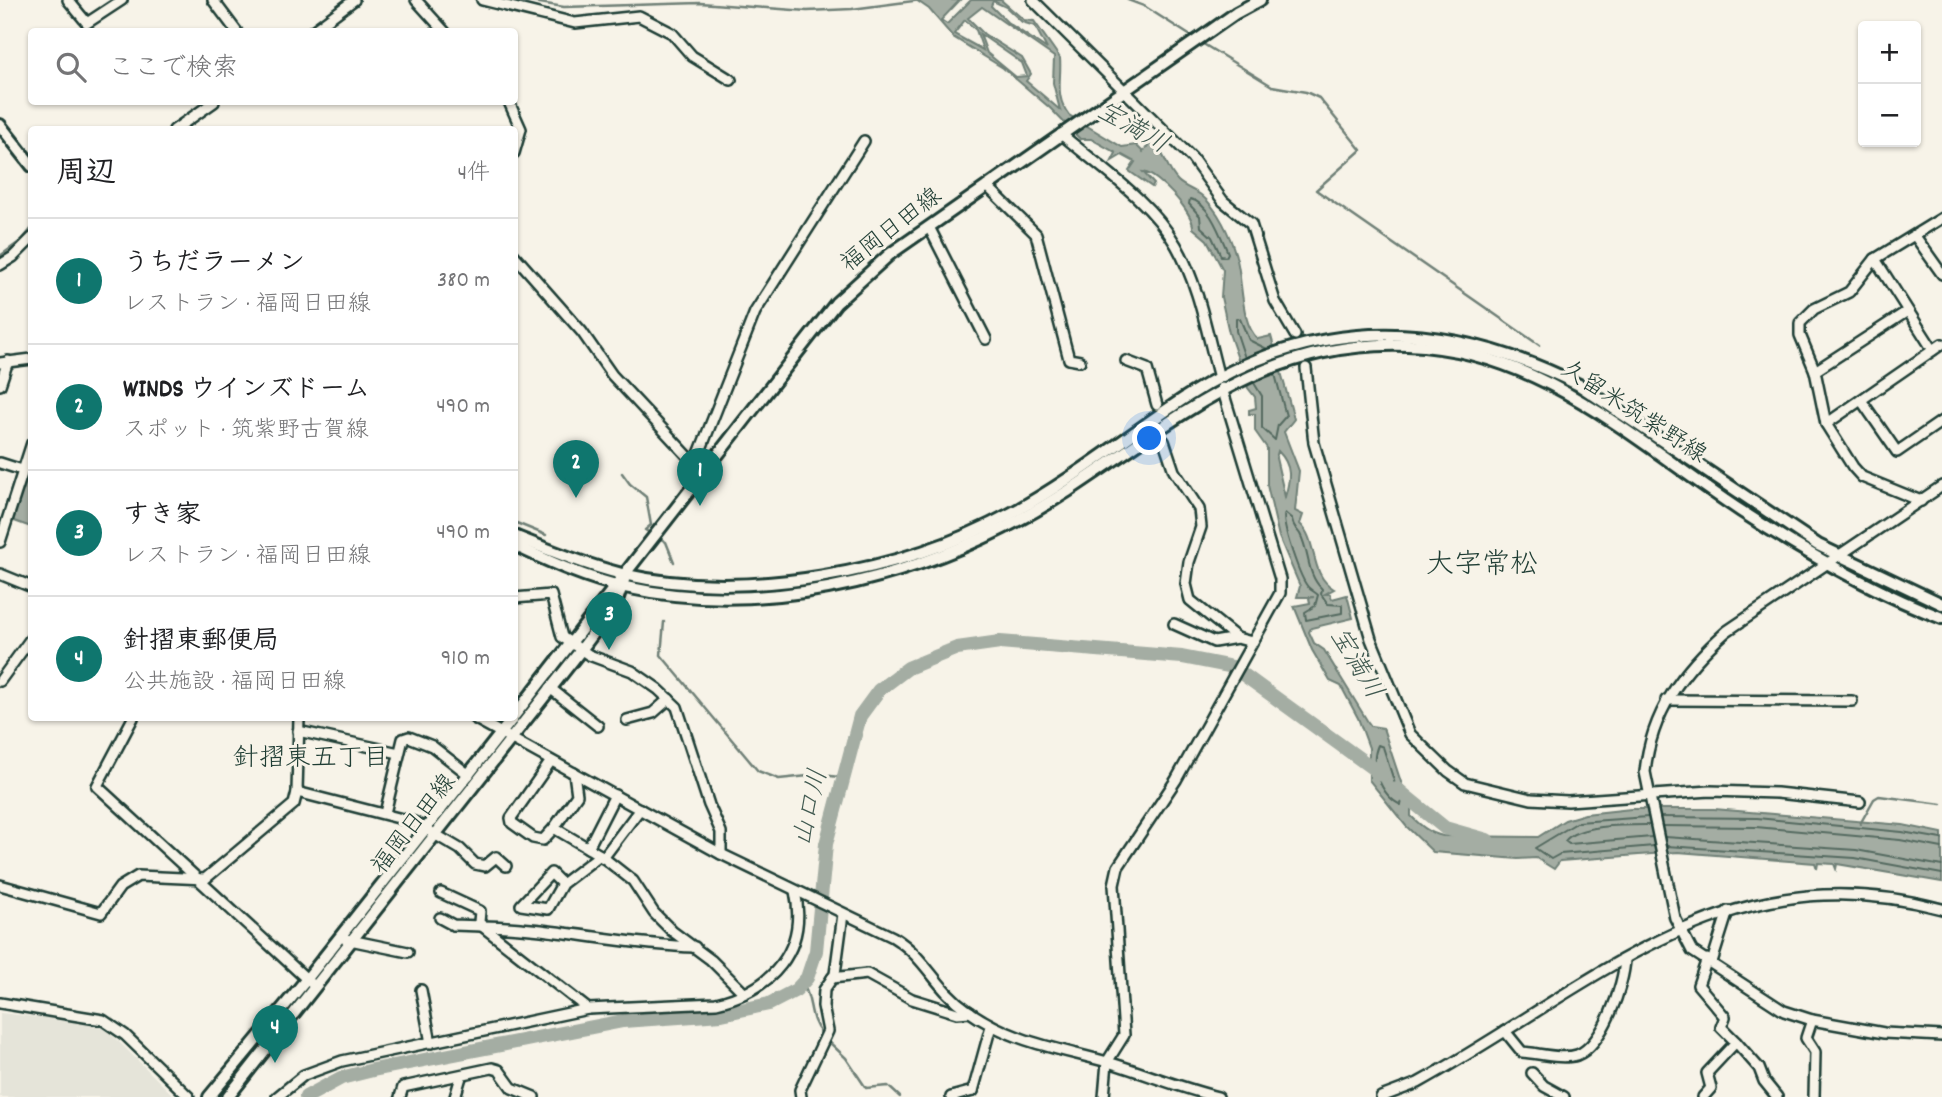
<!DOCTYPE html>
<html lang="ja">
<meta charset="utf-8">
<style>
:root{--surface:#fff;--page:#f2f2f2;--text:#202124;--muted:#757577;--line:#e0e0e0;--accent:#0f766e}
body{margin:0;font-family:Dekko,"Klee One",sans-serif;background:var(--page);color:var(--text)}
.controls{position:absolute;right:21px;top:21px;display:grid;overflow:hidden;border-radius:7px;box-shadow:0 2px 5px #0004}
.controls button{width:63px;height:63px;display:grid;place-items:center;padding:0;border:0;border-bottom:2px solid var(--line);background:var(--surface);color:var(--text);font:35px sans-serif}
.you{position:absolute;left:1150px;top:439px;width:24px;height:24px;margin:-18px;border:5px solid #fff;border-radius:50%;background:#1a73e8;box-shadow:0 0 0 10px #1a73e833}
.badge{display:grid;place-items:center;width:46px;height:46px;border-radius:50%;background:var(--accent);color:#fff;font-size:23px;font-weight:700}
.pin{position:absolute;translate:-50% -58px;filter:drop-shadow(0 2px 4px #0008)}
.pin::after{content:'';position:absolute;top:37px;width:24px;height:21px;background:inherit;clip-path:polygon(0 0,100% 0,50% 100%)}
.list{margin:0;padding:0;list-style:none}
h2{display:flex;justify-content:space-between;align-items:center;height:91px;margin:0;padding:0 28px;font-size:30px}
h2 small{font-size:23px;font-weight:400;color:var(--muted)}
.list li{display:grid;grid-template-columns:46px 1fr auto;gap:21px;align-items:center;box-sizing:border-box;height:126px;padding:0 28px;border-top:2px solid var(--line)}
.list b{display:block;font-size:26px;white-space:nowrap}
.list p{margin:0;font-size:23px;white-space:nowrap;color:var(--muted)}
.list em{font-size:23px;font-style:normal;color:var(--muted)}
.icon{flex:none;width:38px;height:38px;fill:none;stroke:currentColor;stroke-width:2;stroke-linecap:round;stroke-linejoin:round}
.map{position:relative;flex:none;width:1942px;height:1097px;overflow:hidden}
.search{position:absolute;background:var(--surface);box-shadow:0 2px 5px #0004;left:28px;top:28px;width:490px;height:77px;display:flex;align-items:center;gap:18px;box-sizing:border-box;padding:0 24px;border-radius:7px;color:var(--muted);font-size:26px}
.panel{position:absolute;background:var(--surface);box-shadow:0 2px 5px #0004;left:28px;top:126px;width:490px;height:595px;border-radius:7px}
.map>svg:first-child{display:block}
</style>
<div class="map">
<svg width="1942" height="1097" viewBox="0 0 1942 1097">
<rect width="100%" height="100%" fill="#f7f3e8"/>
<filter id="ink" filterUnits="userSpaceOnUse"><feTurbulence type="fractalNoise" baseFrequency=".0143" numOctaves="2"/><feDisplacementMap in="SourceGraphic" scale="14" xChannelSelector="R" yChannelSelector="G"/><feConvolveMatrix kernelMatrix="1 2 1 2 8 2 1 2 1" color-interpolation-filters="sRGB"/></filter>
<g filter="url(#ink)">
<!-- built -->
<polygon fill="#e5e4d9" points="0,1013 87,1022 107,1030 175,1097 0,1097"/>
<!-- water -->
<g fill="#a4ada3" stroke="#6f8077" stroke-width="2" fill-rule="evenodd">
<path d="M916 0H960L941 20 947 24 971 0H1001L1024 20 1034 21 1060 58C1062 79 1054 96 1069 115L1122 147 1136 145 1143 152 1151 142C1168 155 1165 168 1178 181 1184 187 1194 190 1201 195 1218 209 1230 235 1236 256 1243 278 1240 324 1258 339L1271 336 1294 419 1284 432 1299 471 1295 511 1303 515 1300 524C1318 540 1309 575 1334 589L1325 594H1330L1332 599 1347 595 1353 618 1311 628 1309 632 1314 643 1324 650 1368 722 1371 726 1383 728 1402 785 1411 794V816C1421 826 1429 833 1443 836L1538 837 1565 820 1585 814 1631 809H1714L1903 825 1942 833V882L1837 864 1836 869 1834 864 1818 863 1817 869 1815 863 1678 852 1560 861 1554 869 1536 858 1518 859 1433 852 1406 826 1369 780V748L1358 718 1341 686 1330 681 1312 650 1294 606 1310 603 1309 598 1314 597H1297L1300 586 1279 537 1267 485V448L1255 431V414H1249V410L1256 408 1255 397 1248 388 1229 333 1221 297 1223 270 1207 240 1193 228C1194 213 1158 174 1143 172L1154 184 1152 187 1129 171 1135 162 1122 155 1112 161 1116 153 1091 139H1080L1050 108 1003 68 953 37 929 9ZM993 1 1006 7 1022 22 1035 26 1047 49 1007 22 991 6ZM982 7 1054 57 1053 83 1060 110 1026 81 1031 74 1022 58 984 34 968 18ZM965 20 976 30 983 50 954 34ZM980 34 1022 63 1027 76 1016 77 987 53ZM1278 451C1293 466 1290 480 1285 497L1276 458Z"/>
<polygon points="31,461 31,527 11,520"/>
</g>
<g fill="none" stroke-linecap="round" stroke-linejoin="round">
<!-- shore -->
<g stroke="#546a60" stroke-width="2">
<path d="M1190 199C1209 202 1221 237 1228 253L1226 257 1221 256 1212 237 1201 227 1200 216 1189 204Z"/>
<polyline points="1245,358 1236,331 1236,318 1240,319 1249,340 1267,349"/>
<polyline points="1254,383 1262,396 1262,428 1275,440 1278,425 1286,416 1275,374"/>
<path d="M1285 513 1292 519C1293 527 1296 528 1300 534 1310 553 1306 573 1322 589L1321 594 1328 604 1342 605V613L1306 620 1305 612 1315 606 1318 595C1315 592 1312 591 1309 588 1301 581 1280 522 1285 513Z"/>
<path d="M1378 745 1383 747 1396 787 1403 797 1401 805C1381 796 1369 765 1378 745Z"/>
<polyline points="1648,817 1578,822 1535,848 1551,859 1560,854 1654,846"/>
<polyline points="1660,817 1757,818 1902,832 1942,839"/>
<path d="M1650 825C1629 825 1577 824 1565 841L1569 844 1652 837"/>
<polyline points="1662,826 1756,827 1900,840 1942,848"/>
<polyline points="1665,837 1856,850 1942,866"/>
<polyline points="1666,846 1855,858 1942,874"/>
</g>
<!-- stream -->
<g stroke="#6f8077" stroke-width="2.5">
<polyline points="522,0 564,7 700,3 807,11 852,9 921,0"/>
<polyline points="1128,0 1144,6 1194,38"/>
<polyline points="1200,42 1272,86 1306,92 1319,98 1361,150 1316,190 1539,345"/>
<polyline points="0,256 22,240 32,228"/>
<polyline points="622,473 630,484 646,497 651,525 645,530 650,533"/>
<polyline points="514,522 546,535"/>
<polyline points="659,538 666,542 674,562"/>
<polyline points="664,622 661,655 758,771 779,779 818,775"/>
<polyline points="824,775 845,778"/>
<polyline points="1860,824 1874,799 1879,796 1942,804"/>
<path d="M803 984C813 1000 808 1019 822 1034"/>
<polyline points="826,1039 846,1058 866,1088 888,1086 900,1097"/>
</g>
<!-- river -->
<g stroke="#a4ada3" stroke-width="14">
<polyline points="1397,789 1445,828 1487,840"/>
<polyline points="306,1097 341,1078 373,1070 623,1021 722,1014 769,1004 796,990 807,978 816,951 826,844 860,716 879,690 908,668 957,648 1000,642 1182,657 1233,667 1382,775"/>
</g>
<defs>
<g id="minor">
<polyline points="68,0 87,23 122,0"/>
<polyline points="213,0 237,32"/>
<polyline points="416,0 445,32"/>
<polyline points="482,0 575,23 639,16 672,33 692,56 731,80"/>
<polyline points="1033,0 1192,158 1223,201 1251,224 1275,301 1295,335"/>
<polyline points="311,32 354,0"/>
<polyline points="509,102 521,129 514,153"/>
<polyline points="174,130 214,102"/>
<path d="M1061 134C1101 168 1150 200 1176 245 1199 285 1207 334 1219 378"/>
<polyline points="987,186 1036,234 1069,359 1080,361"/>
<polyline points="929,227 986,339"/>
<polyline points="1915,236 1942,274"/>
<polyline points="514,255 582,332 612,375 699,468"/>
<polyline points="1875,259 1933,350"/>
<polyline points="0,265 13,257 32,238"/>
<polyline points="1126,361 1147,369 1157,405"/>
<polyline points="0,363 32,359"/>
<polyline points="1306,368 1314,443 1371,639 1410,734 1448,771 1465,783 1531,799 1568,801 1710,791 1777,793 1860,802"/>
<polyline points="1815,371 1906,312"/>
<polyline points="0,385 8,361"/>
<polyline points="1861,400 1897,452 1942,421"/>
<polyline points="1826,424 1942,344"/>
<polyline points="1164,441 1174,471 1199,509 1201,527 1189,562 1186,584 1190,600 1237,638"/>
<polyline points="0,463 22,470"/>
<polyline points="695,464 755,312 864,141"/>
<path d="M1942 486 1727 631C1683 670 1651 712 1645 772L1675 918 1692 951 1784 1011 1812 1020 1884 1033 1942 1036"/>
<polyline points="1921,501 1862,477 1853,467 1826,424 1815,371 1800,335 1800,323 1814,309 1849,292 1875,259 1942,218"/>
<polyline points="0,542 32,443"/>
<polyline points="0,574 32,587"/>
<polyline points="514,598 551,595 562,637 589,655 632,671 658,689 677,707 709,805 721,832 721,854"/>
<polyline points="1174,624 1214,642 1237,638 1252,642"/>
<polyline points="0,681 32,637"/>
<polyline points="550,688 598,726"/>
<polyline points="1666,700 1852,701"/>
<polyline points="133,718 97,786 312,984"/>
<path d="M474 718 721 854 893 937C927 958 934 987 967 1010 1013 1043 1058 1048 1111 1063 1147 1074 1181 1088 1218 1097"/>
<polyline points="627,720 653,713 669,699"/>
<polyline points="298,731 399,753"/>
<polyline points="551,761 511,818 512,823 533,838 543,840 554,828"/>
<polyline points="574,773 577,795 554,828 600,855 633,881 654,913 672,931 711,960 743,992"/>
<polyline points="297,792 414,822 460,849 475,864 485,866 496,857 506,866"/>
<polyline points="385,813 403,739 409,737 432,746 469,775"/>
<polyline points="588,848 615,795"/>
<polyline points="603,858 640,809"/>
<polyline points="562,884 551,873 521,905 548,909 562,884 600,855"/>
<polyline points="0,885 101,913 120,887 138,876 205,879 294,804 297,792 299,718"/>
<polyline points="440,918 453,925 482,926 479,922 480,911 441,893"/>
<polyline points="345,939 408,952"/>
<polyline points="1707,959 1698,985 1725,1017 1721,1027 1736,1042"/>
<polyline points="1712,962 1728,911"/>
<polyline points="832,978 867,974 912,999 957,1013 970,1012"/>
<polyline points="421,990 431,1043"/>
<polyline points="0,1003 103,1020 125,1035 189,1097"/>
<path d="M588 1009 482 926C553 927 623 945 695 947"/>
<polyline points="1812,1020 1806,1038 1815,1052 1814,1097"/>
<path d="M1505 1031 1522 1052C1538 1053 1562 1060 1577 1055 1603 1045 1624 985 1625 959"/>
<polyline points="1532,1073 1544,1086 1564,1097"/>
<polyline points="973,1091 991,1026"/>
<path d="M277 1097 304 1075 342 1061 588 1009 716 1003C772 990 808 950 795 891"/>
<polyline points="400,1097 403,1087 492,1068 499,1070 512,1088 534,1097"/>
<polyline points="455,1097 461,1077"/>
<polyline points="801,1097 800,1090 828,1031 823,1006 824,990 835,974 843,914"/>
<polyline points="951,1097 973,1091"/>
<polyline points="1104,1097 1107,1062 1124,1035 1114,885 1118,867 1176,780 1280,593 1280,579 1222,388"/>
<path d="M1381 1097 1418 1083C1595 986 1725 850 1942 909"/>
<polyline points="1703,1097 1711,1088 1707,1073 1736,1042 1759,1068 1764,1081 1777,1097"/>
</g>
<g id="major">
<polyline points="0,125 32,166"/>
<path d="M514 536C549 550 586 565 622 574 745 602 902 573 1012 513 1072 480 1126 437 1183 399 1312 314 1444 317 1579 385L1818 545 1942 604"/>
<path d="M514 545C550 562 587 579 625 587 776 620 941 573 1068 491 1179 418 1266 339 1408 345 1541 350 1635 441 1741 511 1804 552 1871 591 1942 618"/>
<polyline points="514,716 836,303 890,254 1236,13 1260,0"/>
<polyline points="209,1097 306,980 513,718"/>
<polyline points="228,1097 581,650 616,603 624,580"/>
</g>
</defs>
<!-- minor casing -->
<use href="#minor" stroke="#1f3d34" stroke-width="14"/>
<!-- major casing -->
<use href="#major" stroke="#1f3d34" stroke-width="16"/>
<!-- minor -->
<use href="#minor" stroke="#f7f3e8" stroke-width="9"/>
<!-- major -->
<use href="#major" stroke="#f7f3e8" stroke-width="10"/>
</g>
</g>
<g text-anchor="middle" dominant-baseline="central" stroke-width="6" stroke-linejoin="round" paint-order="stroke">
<!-- street labels -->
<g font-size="24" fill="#1f3d34" stroke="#f7f3e8">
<text transform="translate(892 231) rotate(-38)">福岡日田線</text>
<text transform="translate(1633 413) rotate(33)">久留米筑紫野線</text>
<text transform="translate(415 825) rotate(-52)">福岡日田線</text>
</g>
<!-- water labels -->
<g font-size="26" font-style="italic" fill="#405950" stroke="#f7f3e8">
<text transform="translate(1132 129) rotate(30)">宝満川</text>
<text transform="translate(1355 664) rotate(59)">宝満川</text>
<text transform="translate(812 808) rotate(-77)">山口川</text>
</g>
<!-- neighbourhood labels -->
<g font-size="26" fill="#1f3d34" stroke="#f7f3e8">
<text x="311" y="759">針摺東五丁目</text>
</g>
<!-- quarter labels -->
<g font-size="28" fill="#1f3d34" stroke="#f7f3e8">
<text x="1482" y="567">大字常松</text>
</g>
</g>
</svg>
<div class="controls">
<button>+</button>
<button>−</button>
</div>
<div class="you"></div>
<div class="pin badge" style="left:700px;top:506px">1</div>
<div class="pin badge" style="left:576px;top:498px">2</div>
<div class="pin badge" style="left:609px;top:650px">3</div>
<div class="pin badge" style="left:275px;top:1063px">4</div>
<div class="search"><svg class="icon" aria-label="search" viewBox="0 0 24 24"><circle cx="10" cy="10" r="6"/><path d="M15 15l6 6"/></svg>ここで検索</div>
<section class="panel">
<h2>周辺<small>4件</small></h2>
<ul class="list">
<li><span class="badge">1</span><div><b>うちだラーメン</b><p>レストラン · 福岡日田線</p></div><em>380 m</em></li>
<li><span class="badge">2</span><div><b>WINDS ウインズドーム</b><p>スポット · 筑紫野古賀線</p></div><em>490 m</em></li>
<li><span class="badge">3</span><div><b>すき家</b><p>レストラン · 福岡日田線</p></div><em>490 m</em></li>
<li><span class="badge">4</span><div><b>針摺東郵便局</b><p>公共施設 · 福岡日田線</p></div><em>910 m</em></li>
</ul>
</section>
</div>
